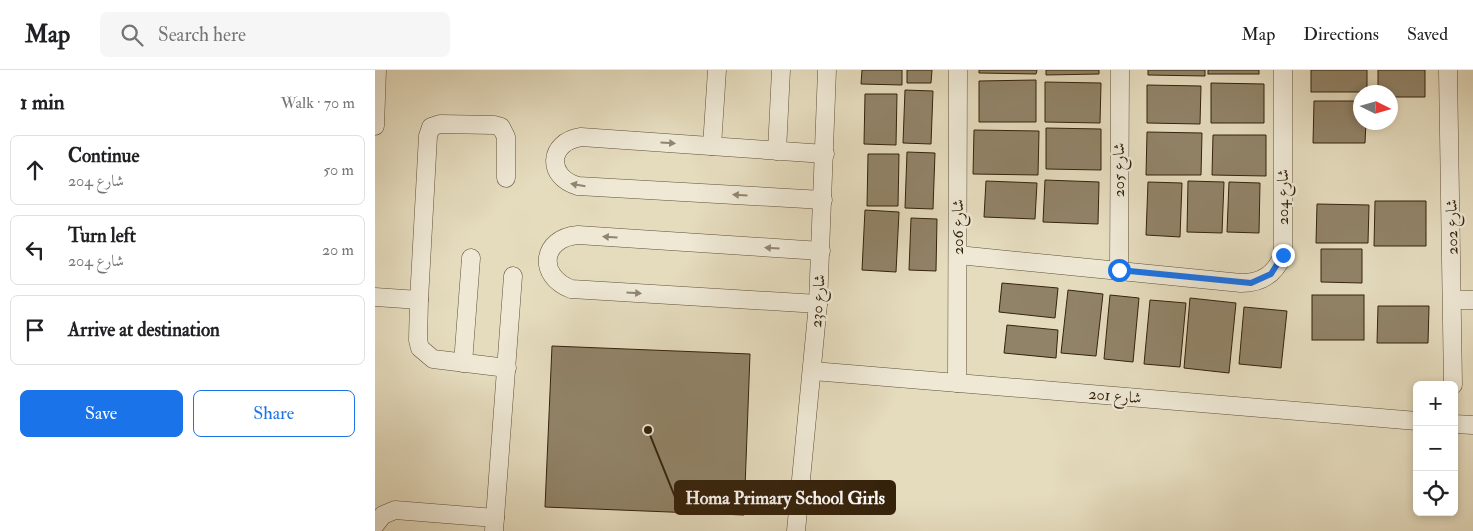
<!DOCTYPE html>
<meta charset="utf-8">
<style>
:root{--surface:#fff;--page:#f6f6f6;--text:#202124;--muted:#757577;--line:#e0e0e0;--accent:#1a73e8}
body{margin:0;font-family:"IM FELL Double Pica",Amiri,serif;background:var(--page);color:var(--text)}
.controls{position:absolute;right:15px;bottom:15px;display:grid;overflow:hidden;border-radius:8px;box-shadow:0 2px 8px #0003}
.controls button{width:45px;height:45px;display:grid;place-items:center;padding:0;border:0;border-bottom:1px solid var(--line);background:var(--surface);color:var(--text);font:25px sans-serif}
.compass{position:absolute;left:978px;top:15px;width:45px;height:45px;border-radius:50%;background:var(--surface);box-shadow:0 2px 8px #0003;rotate:95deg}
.stop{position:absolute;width:15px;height:15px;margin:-11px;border:4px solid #1a73e8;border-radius:50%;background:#fff}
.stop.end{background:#1a73e8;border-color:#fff;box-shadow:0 1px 5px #0008}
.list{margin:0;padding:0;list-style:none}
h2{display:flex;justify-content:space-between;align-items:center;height:65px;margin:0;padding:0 20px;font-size:21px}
h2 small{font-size:16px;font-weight:400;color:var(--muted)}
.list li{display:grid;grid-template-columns:32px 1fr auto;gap:15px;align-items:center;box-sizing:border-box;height:70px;margin:0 10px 10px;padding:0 10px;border:1px solid var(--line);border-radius:8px}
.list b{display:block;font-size:19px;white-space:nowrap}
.list p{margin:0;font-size:16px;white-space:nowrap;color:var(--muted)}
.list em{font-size:16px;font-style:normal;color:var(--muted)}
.actions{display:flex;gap:10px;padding:15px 20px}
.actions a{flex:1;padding:11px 0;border:1px solid var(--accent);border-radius:8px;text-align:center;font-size:18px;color:var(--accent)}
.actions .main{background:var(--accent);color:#fff}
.icon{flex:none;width:28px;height:28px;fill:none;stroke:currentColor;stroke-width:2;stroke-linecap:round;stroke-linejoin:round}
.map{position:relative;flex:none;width:1098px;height:461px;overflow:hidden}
header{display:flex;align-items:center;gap:30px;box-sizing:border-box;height:70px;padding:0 25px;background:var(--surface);border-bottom:1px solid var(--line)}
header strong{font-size:24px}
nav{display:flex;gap:28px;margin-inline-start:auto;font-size:18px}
.search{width:350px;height:45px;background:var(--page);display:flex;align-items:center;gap:12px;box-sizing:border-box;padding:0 18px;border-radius:8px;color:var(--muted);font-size:19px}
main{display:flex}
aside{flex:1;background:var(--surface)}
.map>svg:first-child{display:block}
</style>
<header>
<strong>Map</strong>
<div class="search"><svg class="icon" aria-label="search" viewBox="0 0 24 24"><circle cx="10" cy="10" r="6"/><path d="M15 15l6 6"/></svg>Search here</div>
<nav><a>Map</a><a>Directions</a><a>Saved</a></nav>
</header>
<main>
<aside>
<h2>1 min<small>Walk · 70 m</small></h2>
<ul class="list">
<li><svg class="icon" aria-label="ahead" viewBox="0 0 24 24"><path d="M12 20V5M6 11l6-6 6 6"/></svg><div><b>Continue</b><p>شارع 204</p></div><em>50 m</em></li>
<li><svg class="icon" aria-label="left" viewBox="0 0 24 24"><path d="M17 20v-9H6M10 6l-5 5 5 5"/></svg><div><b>Turn left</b><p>شارع 204</p></div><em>20 m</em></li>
<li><svg class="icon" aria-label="arrive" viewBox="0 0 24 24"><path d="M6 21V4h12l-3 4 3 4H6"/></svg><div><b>Arrive at destination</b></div></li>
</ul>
<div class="actions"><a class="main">Save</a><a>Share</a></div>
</aside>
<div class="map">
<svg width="1098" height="461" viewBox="0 0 1098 461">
<rect width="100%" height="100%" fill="#e5dcbe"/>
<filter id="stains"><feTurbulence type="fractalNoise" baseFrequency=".004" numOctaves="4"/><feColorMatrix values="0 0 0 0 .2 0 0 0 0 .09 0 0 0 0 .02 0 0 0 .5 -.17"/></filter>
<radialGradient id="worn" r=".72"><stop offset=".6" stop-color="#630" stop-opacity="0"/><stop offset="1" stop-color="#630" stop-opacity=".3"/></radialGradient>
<!-- building -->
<g fill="#918368" stroke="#35220b">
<polygon points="487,0 527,0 527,15 486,14"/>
<polygon points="532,0 557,0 556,13 532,13"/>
<polygon points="604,0 662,0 661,4 604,3"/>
<polygon points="671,0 724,0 724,4 671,5"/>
<polygon points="773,0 830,0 830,6 773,5"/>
<rect x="833" y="0" width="51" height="4"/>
<rect x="936" y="0" width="56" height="22"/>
<polygon points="1003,0 1050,0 1050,27 1016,27 1016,22 1003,22"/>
<polygon points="661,10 661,52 604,52 604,11"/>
<polygon points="670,12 726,13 725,53 670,52"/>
<polygon points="836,13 889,14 889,53 836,53"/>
<polygon points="772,15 826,16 825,54 772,53"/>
<polygon points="530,20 558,21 556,74 528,73"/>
<polygon points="490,24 522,24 521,75 489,74"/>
<polygon points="939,31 986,31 986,52 991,52 990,73 938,73"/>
<polygon points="671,58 726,59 726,100 671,99"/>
<polygon points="599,60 664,61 663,105 598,104"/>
<polygon points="772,62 827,63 826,105 771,105"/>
<polygon points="838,65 891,65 891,106 837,105"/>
<polygon points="532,82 560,83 558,139 530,138"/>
<polygon points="493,84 524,84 523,136 492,136"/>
<polygon points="670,110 724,112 723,154 668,152"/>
<polygon points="611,111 662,113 660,149 609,147"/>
<polygon points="813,111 849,112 847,163 812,162"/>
<polygon points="773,112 807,113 805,167 771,165"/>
<polygon points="854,112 885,113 884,163 852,162"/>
<polygon points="1000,131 1051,131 1051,176 999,176"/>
<polygon points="942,134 994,135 993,173 941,173"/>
<polygon points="490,140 524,142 521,202 487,200"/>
<polygon points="536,148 562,149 561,201 534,200"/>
<polygon points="946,179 987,179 987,213 946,212"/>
<polygon points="627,213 683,218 680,248 624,242"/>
<polygon points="693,220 728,224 721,286 686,283"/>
<polygon points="735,225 764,228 758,292 729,289"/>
<rect x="937" y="225" width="52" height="45"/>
<polygon points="815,228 861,233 854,303 809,298"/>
<polygon points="775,230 811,233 805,297 769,294"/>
<polygon points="1003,236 1054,236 1053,273 1002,273"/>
<polygon points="869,237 912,241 906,298 864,294"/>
<polygon points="632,255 683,260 681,288 629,283"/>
<polygon points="177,276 375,284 369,445 170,437"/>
</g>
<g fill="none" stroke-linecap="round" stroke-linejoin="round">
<defs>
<g id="minor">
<polyline points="1073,0 1078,315"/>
<polyline points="0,56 2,0"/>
<polyline points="337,76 342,0"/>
<polyline points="402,81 406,0"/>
<polyline points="131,108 131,67 126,57 119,55 65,54 56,57 53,66 44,230 43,270 45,278 58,289 132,298"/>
<path d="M448 130 203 116C171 107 173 72 206 67L450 84"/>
<path d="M583 185 866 213C887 213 900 204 908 185V0"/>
<polyline points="744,200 745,0"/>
<polyline points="0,227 44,230"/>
<polyline points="1079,230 1098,230"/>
<path d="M443 234 196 219C162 206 166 168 203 165L446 181"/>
<polyline points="88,293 96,188"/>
<polyline points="438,301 1042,351"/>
<polyline points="582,313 583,0"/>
<polyline points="1079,354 1098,355"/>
<polyline points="0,455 8,445 20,440 120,448"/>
<polyline points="119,461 138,206"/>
<polyline points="421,461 443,234 452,0"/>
</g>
</defs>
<!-- minor casing -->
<use href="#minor" stroke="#615038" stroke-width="19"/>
<!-- minor -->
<use href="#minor" stroke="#eee8d5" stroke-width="18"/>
</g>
<!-- one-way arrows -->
<defs><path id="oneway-solid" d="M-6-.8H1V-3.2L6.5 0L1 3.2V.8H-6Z" transform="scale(1.25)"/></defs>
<g fill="#928570">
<use href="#oneway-solid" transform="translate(293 73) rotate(4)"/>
<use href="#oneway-solid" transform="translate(203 115) rotate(-170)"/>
<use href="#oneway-solid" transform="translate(365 125) rotate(-177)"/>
<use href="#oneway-solid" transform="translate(235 167) rotate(-176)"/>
<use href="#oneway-solid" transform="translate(397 178) rotate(-176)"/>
<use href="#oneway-solid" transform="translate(259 223) rotate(4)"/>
</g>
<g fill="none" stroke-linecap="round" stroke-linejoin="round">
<!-- route -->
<polyline stroke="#1a73e8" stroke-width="6" points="744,200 876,213 896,204 908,185"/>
</g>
<g text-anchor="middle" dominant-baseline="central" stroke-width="4.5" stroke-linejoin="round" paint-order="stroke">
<!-- street labels -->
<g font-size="16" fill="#35220b" stroke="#eee8d5">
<text transform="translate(744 100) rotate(-90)">شارع 205</text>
<text transform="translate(908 127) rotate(-90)">شارع 204</text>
<text transform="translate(583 157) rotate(-90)">شارع 206</text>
<text transform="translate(1077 157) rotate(-91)">شارع 202</text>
<text transform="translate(443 231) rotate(-86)">شارع 230</text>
<text transform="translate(740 326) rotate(5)">شارع 201</text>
</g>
</g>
<!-- callouts -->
<path fill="none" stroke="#35220b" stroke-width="2" d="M273 360L300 427"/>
<circle fill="#35220b" stroke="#eee8d5" stroke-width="2" cx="273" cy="360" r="5"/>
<rect fill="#35220b" stroke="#35220b" stroke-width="2" x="300" y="411" width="220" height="33" rx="5"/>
<g font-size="18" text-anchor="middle" font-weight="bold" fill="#fff">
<text x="410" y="434">Homa Primary School Girls</text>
</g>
<rect width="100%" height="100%" filter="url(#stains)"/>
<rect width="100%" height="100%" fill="url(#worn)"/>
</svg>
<div class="controls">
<button>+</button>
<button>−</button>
<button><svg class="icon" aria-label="locate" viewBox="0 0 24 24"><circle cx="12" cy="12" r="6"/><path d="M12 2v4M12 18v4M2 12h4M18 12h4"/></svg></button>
</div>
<svg class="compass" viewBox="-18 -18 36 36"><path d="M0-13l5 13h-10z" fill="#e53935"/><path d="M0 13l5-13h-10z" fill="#757577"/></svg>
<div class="stop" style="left:744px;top:200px"></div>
<div class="stop end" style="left:908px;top:185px"></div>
</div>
</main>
